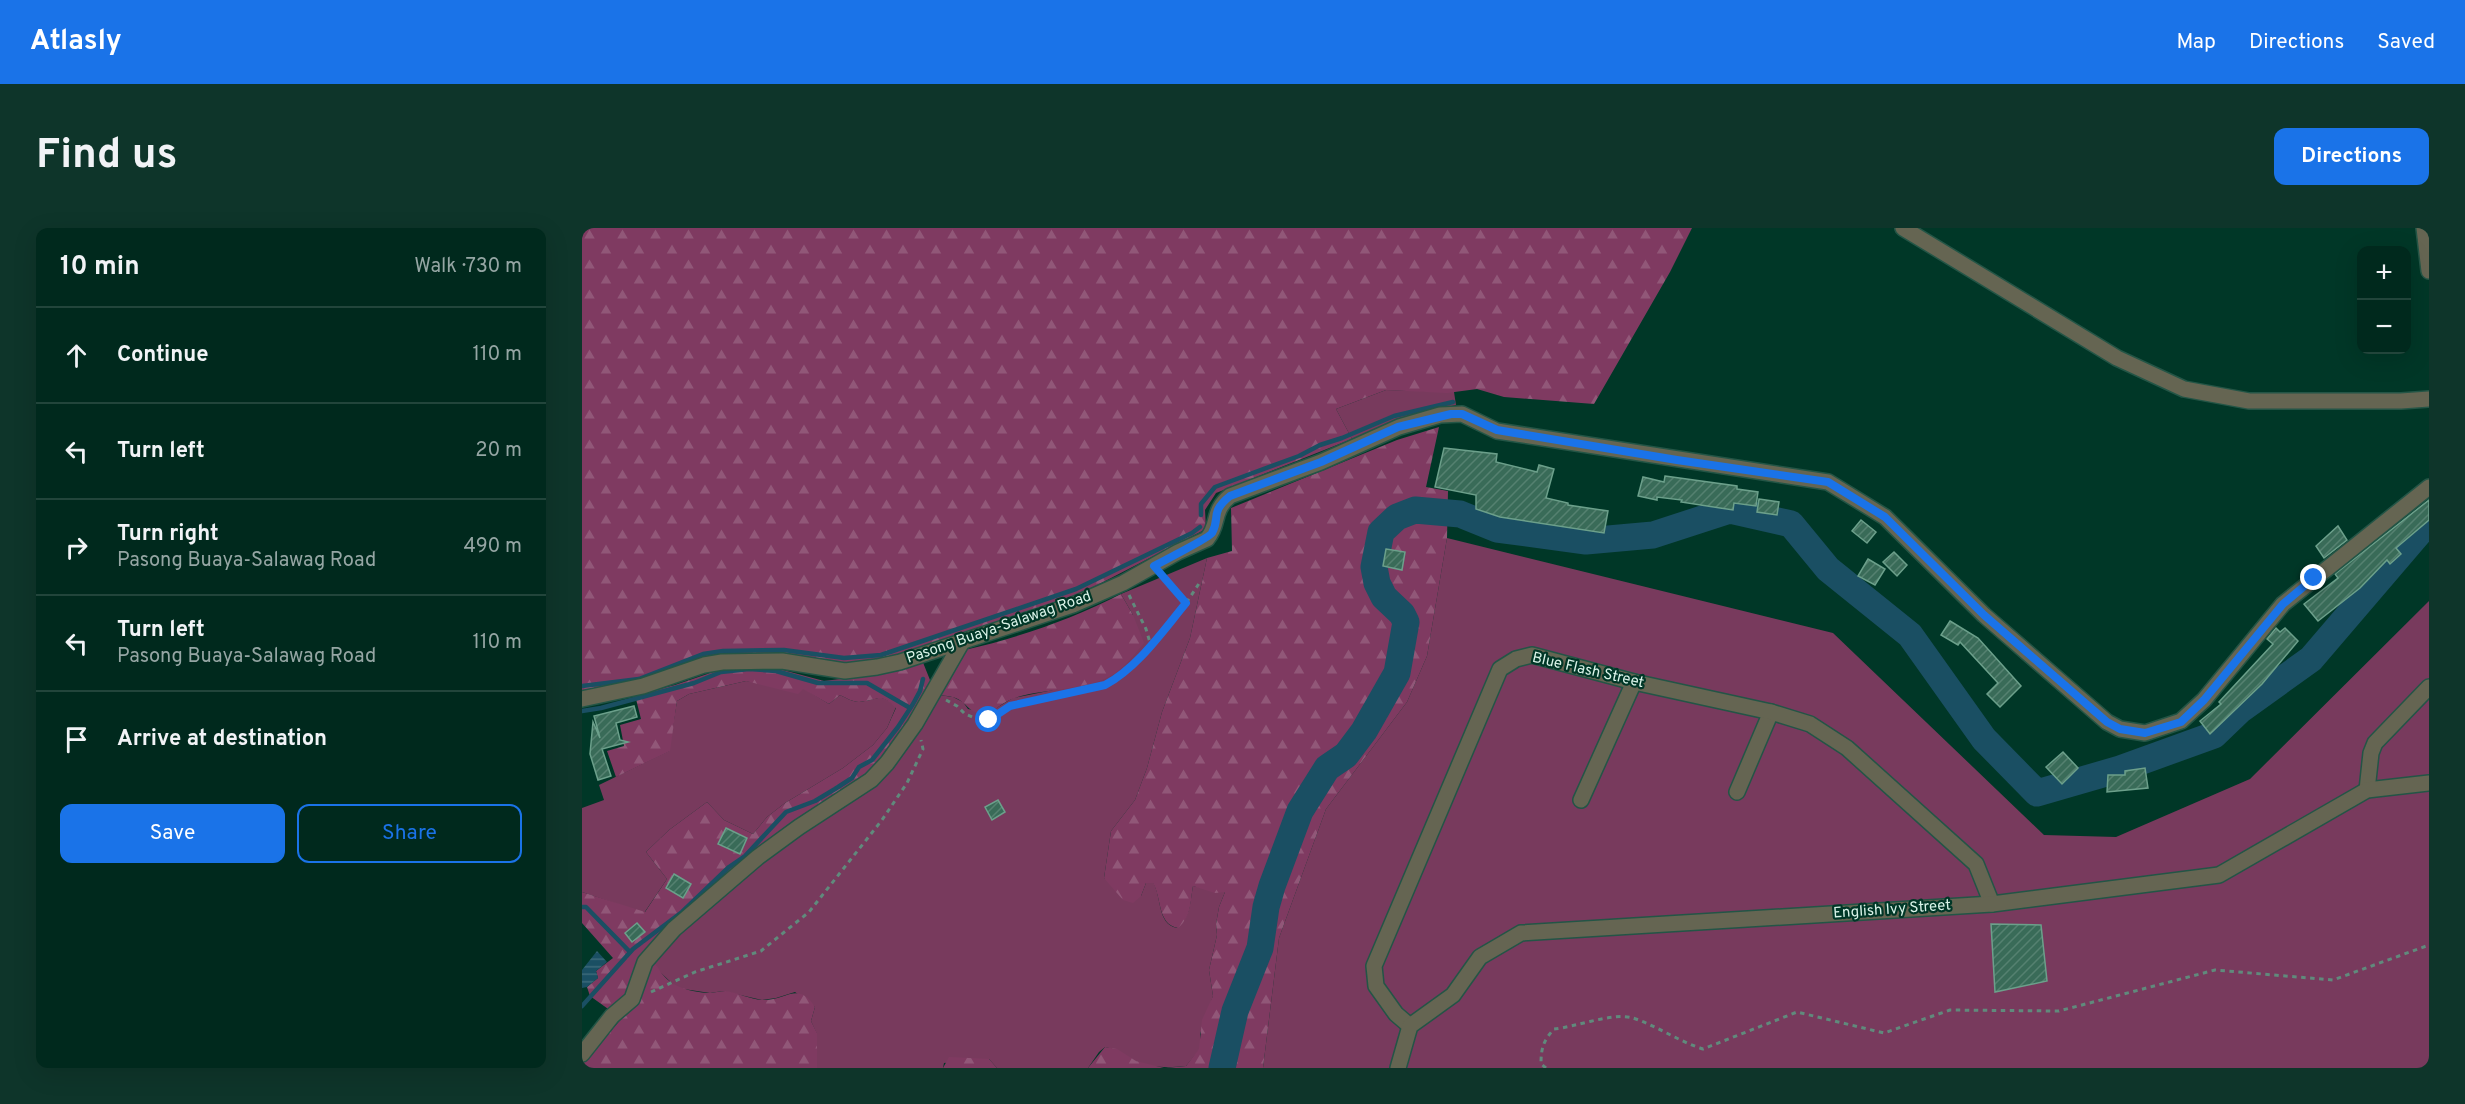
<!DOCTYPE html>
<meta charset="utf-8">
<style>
:root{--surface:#00291d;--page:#0e352a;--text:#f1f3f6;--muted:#95a6a4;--line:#22453b;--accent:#1a73e8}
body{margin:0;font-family:Overpass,sans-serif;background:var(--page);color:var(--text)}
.controls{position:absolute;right:18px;top:18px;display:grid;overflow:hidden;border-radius:12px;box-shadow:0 6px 24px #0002}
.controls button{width:54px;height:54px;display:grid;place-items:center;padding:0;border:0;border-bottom:2px solid var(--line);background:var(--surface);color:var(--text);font:30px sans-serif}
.stop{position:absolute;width:18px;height:18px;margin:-14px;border:4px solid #1a73e8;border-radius:50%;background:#fff}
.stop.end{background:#1a73e8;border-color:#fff;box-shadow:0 2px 6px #0008}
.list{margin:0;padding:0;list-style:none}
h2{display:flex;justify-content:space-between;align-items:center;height:78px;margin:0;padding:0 24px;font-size:26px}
h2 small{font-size:20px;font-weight:400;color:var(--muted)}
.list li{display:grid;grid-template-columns:39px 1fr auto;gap:18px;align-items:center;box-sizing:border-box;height:96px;padding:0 24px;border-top:2px solid var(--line)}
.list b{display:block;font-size:22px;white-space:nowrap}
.list p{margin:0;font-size:20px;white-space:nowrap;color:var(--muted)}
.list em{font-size:20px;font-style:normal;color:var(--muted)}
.actions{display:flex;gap:12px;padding:18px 24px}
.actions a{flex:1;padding:14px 0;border:2px solid var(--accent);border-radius:12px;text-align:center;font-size:21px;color:var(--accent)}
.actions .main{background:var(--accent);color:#fff}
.icon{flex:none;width:33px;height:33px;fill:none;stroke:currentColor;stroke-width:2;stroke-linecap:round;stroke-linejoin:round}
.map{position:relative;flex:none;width:1847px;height:840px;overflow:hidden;border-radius:12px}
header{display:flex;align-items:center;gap:36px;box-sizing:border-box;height:84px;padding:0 30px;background:var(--accent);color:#fff}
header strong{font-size:28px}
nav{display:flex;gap:33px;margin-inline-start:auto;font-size:21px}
.intro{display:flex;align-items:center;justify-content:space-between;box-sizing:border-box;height:144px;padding:0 36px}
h1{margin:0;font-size:42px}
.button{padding:15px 27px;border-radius:12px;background:var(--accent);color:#fff;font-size:21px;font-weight:700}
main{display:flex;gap:36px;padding:0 36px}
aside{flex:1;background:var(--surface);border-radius:12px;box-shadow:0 6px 24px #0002}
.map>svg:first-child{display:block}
</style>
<header>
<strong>Atlasly</strong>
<nav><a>Map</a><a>Directions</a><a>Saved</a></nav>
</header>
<div class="intro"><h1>Find us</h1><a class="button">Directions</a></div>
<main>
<aside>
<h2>10 min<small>Walk · 730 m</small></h2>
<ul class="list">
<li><svg class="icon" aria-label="ahead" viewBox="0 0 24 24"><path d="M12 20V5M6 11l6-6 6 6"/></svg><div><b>Continue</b></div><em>110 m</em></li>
<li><svg class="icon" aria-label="left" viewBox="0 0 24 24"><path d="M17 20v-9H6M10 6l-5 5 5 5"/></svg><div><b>Turn left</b></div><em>20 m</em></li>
<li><svg class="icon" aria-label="right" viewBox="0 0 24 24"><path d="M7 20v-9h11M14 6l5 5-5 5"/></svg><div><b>Turn right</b><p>Pasong Buaya-Salawag Road</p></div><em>490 m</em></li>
<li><svg class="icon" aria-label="left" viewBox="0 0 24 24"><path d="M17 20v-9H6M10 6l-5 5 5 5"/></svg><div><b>Turn left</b><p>Pasong Buaya-Salawag Road</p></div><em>110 m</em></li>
<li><svg class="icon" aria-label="arrive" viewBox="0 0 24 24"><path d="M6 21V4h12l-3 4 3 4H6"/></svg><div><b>Arrive at destination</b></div></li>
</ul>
<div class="actions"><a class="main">Save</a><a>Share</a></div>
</aside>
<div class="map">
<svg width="1847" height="840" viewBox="0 0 1847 840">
<defs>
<pattern id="forest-firs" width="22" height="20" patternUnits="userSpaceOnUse" patternTransform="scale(1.5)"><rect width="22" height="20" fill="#7f3a61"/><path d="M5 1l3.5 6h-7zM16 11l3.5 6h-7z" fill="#915778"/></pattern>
<pattern id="water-rules" width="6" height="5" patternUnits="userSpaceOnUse" patternTransform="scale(1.5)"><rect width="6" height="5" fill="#1a4f63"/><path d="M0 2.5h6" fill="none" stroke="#3b6979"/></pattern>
<pattern id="building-hatch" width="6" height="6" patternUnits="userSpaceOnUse" patternTransform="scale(1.5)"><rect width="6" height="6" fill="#396b58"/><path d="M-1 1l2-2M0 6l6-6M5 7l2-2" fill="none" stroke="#558170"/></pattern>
</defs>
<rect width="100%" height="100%" fill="#003727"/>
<!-- grass -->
<g fill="#783a5d">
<polygon points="804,162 872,164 874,177 819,190 770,211 754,181"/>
<polygon points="865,310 1251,405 1462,607 1534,609 1668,551 1847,373 1847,840 681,840 697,710 744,581 825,474 845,428"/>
<path d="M625 330 608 410 580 484 565 540 553 572 529 603 522 650 559 668 564 655 571 654C580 670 575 696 595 700 609 689 608 674 611 658L643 664 637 679 634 696 635 707 627 742 631 768 618 806V821L604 838C587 840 569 840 553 833 542 827 535 821 523 819L517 824 506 840H415L407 831 362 835 361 840H235V806L229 793 233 779 213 764 194 770 180 772 141 763 128 765 95 760 76 742 71 730 357 467 371 469 381 474 386 481 406 485 431 470 496 457 551 387 539 366Z"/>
<path d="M164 453 221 460 247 476 258 467C264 470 271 474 277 474 297 472 298 464 314 479L305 500 291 517 261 540 203 575 185 589 171 606 142 592 125 574 87 602 64 624 85 651 62 685 0 664V580L22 572 17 557 87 523 95 473 107 466Z"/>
</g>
<!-- forest -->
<g fill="url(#forest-firs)">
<polygon points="0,0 1110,0 1088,44 1012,176 922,169 895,161 865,165 804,162 754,181 770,211 634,265 623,282 624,301 496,367 293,434 274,437 228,433 83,445 0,465"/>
<path d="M857 199 844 259 866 263 865 310 845 428 825 474 744 581 697 710 681 840H584L604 838 617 821 620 792 631 768 627 742 635 707 634 696 637 679 643 664 633 665 611 658C608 674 610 688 596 700 575 696 580 670 571 655H564L559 668 551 675 541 672 522 650 529 603 553 572 565 540 580 484 608 410 625 330 650 323 649 280 815 212Z"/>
<path d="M539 366 551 387 562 415C554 424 546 435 537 442 511 464 461 459 430 471 419 475 410 487 398 485 388 484 386 478 379 473 372 468 365 468 357 467L383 422C436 410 490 391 539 366Z"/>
<path d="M340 432 350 457 306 523 287 546 103 687 47 765 29 783 8 768 5 759 16 750 14 743 31 730 0 695V664L63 684 85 651 64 624 87 602 125 574 142 592 171 606 185 589 203 575 261 540 291 517 305 500 314 480C298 464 297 472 277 474 271 474 264 470 258 467L247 476 221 461 216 466 164 453 107 466 95 473 88 523 34 549 25 523 42 518 38 497 59 491 53 467 93 457 143 440 186 438 242 453 299 446Z"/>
<path d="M71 730C82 756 98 762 125 765 132 765 138 763 144 763 156 765 168 771 180 772 204 773 216 752 233 779L229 793 235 805V840H0V835L50 779Z"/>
<polygon points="523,819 535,821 554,833 582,840 506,840"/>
<polygon points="367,829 407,831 415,840 361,840"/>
</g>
<!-- water -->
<polygon fill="url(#water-rules)" points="15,723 25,734 14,743 16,750 5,759 0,760 0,742"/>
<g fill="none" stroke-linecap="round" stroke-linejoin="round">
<!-- stream -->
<g stroke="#1a4f63" stroke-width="4.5">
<polyline points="619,287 619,276 633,259 717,228 738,217 760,210 812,188 871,174"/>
<polyline points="0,458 57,451 121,426 141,423 202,422 262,430 299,427 494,361 610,305 618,299"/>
<polyline points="0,483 19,480 112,455 139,444 167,441 194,443 236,455 285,455 328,480"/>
<polyline points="0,679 4,679 48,724"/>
<polyline points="0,778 51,721 100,684 147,639 163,628 204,584 233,573 253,561 270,550 277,539 290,532 316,499 331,476 338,463 341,451"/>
</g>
<!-- river -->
<polyline stroke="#1a4f63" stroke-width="27" points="640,840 653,783 678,720 684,679 690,658 718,583 745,540 764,527 782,503 815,445 824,394 820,386 802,369 795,355 792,339 799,304 815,289 833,282 878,286 915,301 1004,313 1071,307 1148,282 1209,296 1246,341 1328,407 1402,511 1455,565 1538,541 1632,507 1658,482 1729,431 1847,293"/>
</g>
<!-- building -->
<g fill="url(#building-hatch)" stroke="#6ca08b" stroke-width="1.5">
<polygon points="862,220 915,226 914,234 955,244 957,237 972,241 964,270 986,275 986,277 1026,283 1022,305 918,289 894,281 894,267 853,259"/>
<polygon points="1083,248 1155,258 1155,261 1176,264 1174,278 1152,275 1151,282 1099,274 1100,272 1075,269 1075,272 1056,268 1061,249 1082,254"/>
<polygon points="1177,271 1197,274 1195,287 1175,284"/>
<polygon points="1847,272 1847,292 1814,320 1819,326 1808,336 1805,332 1778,360 1736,393 1722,376 1756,350 1753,346"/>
<polygon points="1279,292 1294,304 1285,315 1270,303"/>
<polygon points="1756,298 1765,312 1742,330 1734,318"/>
<polygon points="804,321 823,324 820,342 801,338"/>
<polygon points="1312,324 1325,337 1315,348 1301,334"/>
<polygon points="1286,331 1303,341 1293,357 1276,348"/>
<polygon points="1368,393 1396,410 1439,458 1418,479 1405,466 1416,455 1378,414 1376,417 1359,407"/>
<polygon points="1694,400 1698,404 1703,400 1716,413 1680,456 1628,506 1618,493 1639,476 1637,474 1691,416 1685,411"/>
<polygon points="52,478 55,489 34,495 38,512 46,514 20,521 29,548 16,552 8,526 11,494 18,510 12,488"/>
<polygon points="1481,524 1496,540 1480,556 1464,539"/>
<polygon points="1563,540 1566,560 1525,564 1526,547 1543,547 1543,543"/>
<polygon points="416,572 423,584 410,592 403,579"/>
<polygon points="144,600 165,610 158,626 136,616"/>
<polygon points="92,646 109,656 101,670 84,660"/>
<polygon points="55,695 63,704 50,714 43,705"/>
<polygon points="1409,696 1459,697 1465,753 1413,764"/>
</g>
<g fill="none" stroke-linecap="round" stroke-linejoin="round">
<defs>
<g id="minor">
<polyline points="1321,0 1535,130 1602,161 1667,173 1819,173 1847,171"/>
<polyline points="1842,0 1847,43"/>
<path d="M0 471 61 458 122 437 140 434 200 433 263 443 295 439 318 434 491 377 541 355 596 324 625 311C638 296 629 284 648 268L739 234 817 199 858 187 880 186 915 203 1246 254 1303 289 1402 387 1525 494 1538 501 1563 505 1599 493 1622 472 1701 376 1847 259"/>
<polyline points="1785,562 1789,525 1793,515 1847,459"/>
<polyline points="1155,564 1189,484"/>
<polyline points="999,572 1052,454"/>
<polyline points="828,798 814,786 794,758 792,738 918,441 934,431 950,427 1052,454 1189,484 1228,496 1265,520 1394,636 1410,676"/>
<polyline points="0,826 30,788 50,771 63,734 92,701 176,629 217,599 289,552 305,535 333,496 380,414"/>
<polyline points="816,840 828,798 871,767 898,729 939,705 1410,676 1637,647 1785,562 1847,555"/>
</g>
</defs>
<!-- minor casing -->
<use href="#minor" stroke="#235546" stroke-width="18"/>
<!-- path -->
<g stroke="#608a7c" stroke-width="3" stroke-dasharray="4.5 4.5" stroke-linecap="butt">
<polyline points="581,350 604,375"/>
<polyline points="547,367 564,401 569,418"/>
<path d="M364 472 375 478 383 486 395 491 407 492 428 478 523 457C563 436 594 391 618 354"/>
<polyline points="69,764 113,744 179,723 227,684 300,592 325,555 341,521 339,512"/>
<path d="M964 840 959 836C959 821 961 813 972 801 994 799 1031 784 1051 790 1075 798 1096 813 1121 821L1215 784 1302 805 1368 782 1477 783 1633 742 1751 752 1847 717"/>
</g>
<!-- minor -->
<use href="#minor" stroke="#656552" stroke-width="15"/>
</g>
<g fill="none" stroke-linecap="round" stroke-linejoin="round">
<!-- route -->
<path stroke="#1a73e8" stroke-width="8" d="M407 492 428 478 523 457C556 439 580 404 604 375L572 338C581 333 627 310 630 305 639 289 627 285 648 268L739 234 816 199 869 186H880L915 202 1095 232 1246 254 1303 289 1402 387 1525 494 1538 501 1563 505 1599 494 1622 472 1701 376 1732 350"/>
</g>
<g text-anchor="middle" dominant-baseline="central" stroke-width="4.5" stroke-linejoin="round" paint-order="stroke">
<!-- street labels -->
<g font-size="15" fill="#daf4e9" stroke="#003727">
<text transform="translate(417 400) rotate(-19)">Pasong Buaya-Salawag Road</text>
<text transform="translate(1006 443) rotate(13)">Blue Flash Street</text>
<text transform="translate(1310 682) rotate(-4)">English Ivy Street</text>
</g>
</g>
</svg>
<div class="controls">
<button>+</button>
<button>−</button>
</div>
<div class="stop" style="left:407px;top:492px"></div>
<div class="stop end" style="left:1732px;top:350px"></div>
</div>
</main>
